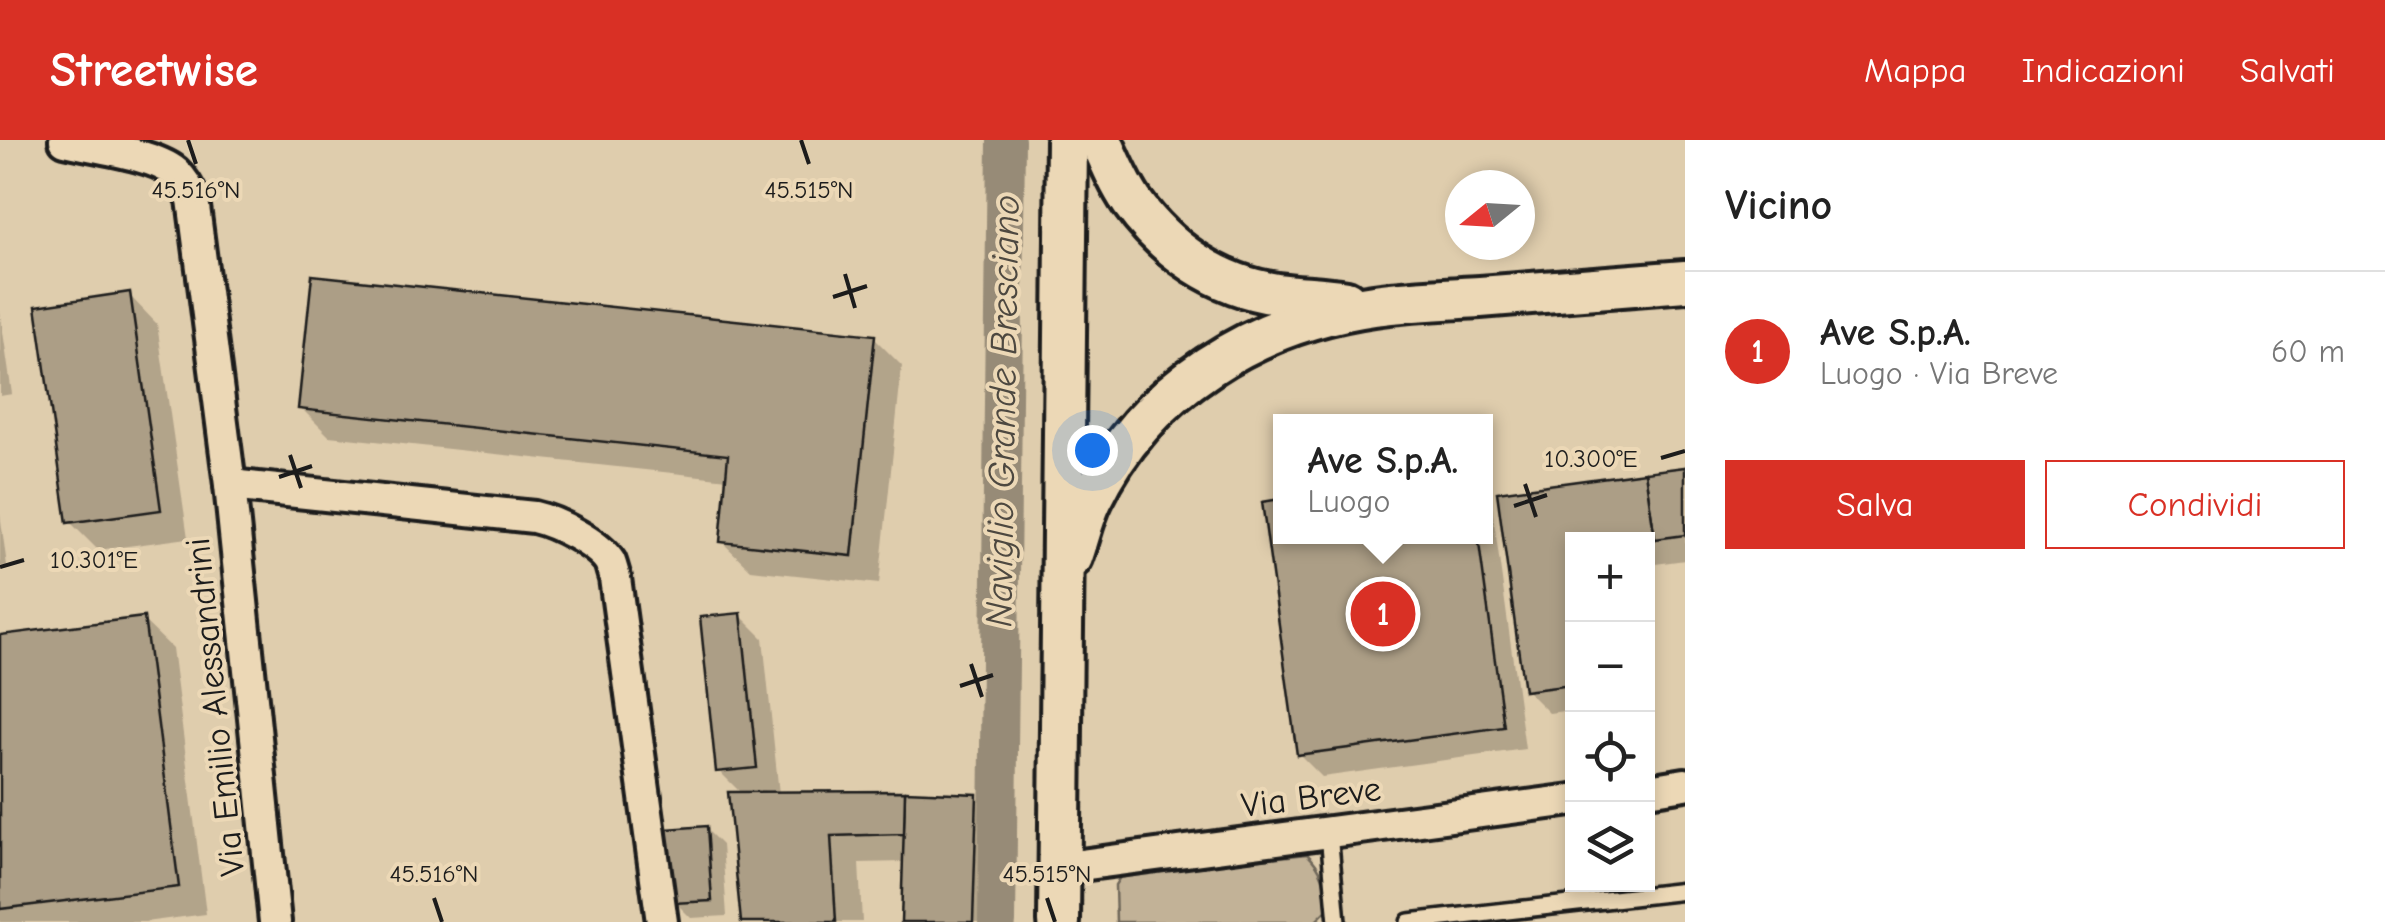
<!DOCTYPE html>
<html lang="it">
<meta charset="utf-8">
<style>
:root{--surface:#fff;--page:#f6f6f6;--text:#222;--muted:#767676;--line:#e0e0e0;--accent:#d93025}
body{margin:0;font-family:"Comic Neue",sans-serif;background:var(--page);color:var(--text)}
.controls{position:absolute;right:30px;bottom:30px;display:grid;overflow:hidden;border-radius:0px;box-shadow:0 5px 15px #0003}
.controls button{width:90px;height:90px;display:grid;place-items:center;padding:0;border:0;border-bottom:2px solid var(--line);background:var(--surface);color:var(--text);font:50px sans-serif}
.compass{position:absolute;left:1445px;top:30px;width:90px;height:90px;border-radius:50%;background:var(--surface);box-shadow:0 5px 15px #0003;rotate:252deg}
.you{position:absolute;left:1092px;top:310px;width:35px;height:35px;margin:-25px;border:8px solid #fff;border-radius:50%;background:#1a73e8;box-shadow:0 0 0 15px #1a73e833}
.badge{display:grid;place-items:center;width:65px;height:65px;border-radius:50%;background:var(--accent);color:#fff;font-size:32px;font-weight:700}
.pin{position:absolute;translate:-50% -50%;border:5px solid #fff;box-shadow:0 2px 10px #0006}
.popup{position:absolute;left:1273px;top:274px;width:220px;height:130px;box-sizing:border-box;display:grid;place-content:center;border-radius:0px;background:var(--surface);filter:drop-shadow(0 2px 8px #0005);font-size:32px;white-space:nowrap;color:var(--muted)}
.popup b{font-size:38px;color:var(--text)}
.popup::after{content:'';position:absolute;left:50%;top:100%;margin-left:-20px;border:20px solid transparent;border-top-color:var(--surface)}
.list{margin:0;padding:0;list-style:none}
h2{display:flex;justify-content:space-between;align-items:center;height:130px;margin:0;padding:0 40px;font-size:42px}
h2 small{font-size:32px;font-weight:400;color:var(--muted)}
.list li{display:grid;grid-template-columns:65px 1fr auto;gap:30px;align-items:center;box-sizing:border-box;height:160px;padding:0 40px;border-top:2px solid var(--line)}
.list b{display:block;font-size:38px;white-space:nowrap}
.list p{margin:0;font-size:32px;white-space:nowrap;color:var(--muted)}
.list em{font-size:32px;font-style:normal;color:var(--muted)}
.actions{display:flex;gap:20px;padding:30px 40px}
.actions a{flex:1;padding:22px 0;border:2px solid var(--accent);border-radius:0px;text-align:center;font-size:35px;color:var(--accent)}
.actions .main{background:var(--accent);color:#fff}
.icon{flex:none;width:55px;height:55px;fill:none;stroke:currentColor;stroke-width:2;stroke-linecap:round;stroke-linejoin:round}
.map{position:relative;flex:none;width:1685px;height:782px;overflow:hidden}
header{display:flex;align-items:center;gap:60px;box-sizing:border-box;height:140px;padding:0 50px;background:var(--accent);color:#fff}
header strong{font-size:48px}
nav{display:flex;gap:55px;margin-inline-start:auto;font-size:35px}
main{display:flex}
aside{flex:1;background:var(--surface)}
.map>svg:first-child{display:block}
</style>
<header>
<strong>Streetwise</strong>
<nav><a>Mappa</a><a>Indicazioni</a><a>Salvati</a></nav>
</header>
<main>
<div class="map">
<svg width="1685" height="782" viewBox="0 0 1685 782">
<rect width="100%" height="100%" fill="#dfcdad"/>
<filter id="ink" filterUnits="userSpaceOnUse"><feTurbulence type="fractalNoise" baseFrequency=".01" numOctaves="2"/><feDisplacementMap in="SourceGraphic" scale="20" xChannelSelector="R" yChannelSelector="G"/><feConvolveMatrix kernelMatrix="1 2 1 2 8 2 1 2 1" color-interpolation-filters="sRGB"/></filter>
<g filter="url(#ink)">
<!-- green -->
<path fill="#c2b297" stroke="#6f675a" stroke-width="2.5" d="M1307 714C1325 731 1325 745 1328 769L1315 782H1116L1115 745 1122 734Z"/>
<!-- shadow -->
<g fill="#0003">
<polygon points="129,155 157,184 188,398 98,410 70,382"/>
<polygon points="0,171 12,254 0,256"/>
<polygon points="873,197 902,226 879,444 751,430 722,402 728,339 329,296 301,268"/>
<polygon points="1685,329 1685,420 1648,425 1648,400 1572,400 1572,570 1549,573 1526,550 1500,355"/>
<polygon points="1486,353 1491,359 1525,609 1322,637 1299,614 1265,364 1280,362 1280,396 1486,396"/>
<polygon points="0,373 7,426 0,427"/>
<polygon points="740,475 763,498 779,654 976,656 1004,684 1001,782 904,782 905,722 859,723 862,782 744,782 742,654 719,631"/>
<polygon points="143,480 172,508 206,774 145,782 0,782 0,498"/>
<polygon points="706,689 722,705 727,776 691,778 675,762"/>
</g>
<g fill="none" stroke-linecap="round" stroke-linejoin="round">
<!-- canal -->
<polyline stroke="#978b77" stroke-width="38" points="997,782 1006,0"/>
</g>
<!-- building -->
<g fill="#ac9e86" stroke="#1c1c1c" stroke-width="2.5">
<polygon points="312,135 875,195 852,416 720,402 728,315 298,269"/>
<polygon points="130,152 161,370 67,383 36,166"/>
<polygon points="1685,327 1685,395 1655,399 1645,332"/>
<polygon points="1645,332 1655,399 1572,400 1572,545 1524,551 1497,352"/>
<polygon points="1280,359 1280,396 1478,396 1504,587 1297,615 1262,362"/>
<polygon points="741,473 757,628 716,632 700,477"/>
<polygon points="144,477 179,747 0,769 0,495"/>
<polygon points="905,651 977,654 973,782 901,782"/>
<polygon points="905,651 904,694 831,696 836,782 741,782 728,652"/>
<polygon points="707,686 712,761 673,763 667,689"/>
</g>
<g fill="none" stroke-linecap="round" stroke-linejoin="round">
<defs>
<g id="lane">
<polyline points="1329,693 1337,782"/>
<polyline points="1409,782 1685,751"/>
</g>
<g id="street">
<path d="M65 0C94 7 153 14 175 32 184 40 188 49 193 59L230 345 275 782"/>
<path d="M230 345 534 377C556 382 598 403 610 422 612 427 613 433 615 438L662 782"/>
<polyline points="1648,650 1685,644"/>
<polyline points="1058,728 1572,660"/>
</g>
<g id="secondary">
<path d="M1101 0C1110 21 1119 43 1132 62 1166 110 1218 146 1277 154 1300 157 1323 157 1346 161"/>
<path d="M1072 417C1079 398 1083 377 1092 359 1145 248 1255 182 1374 165 1409 160 1445 159 1480 157 1549 152 1617 146 1685 141"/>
<polyline points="1059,782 1067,0"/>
</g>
</defs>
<!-- lane casing -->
<use href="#lane" stroke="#1c1c1c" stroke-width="22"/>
<!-- street casing -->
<use href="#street" stroke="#1c1c1c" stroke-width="38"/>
<!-- secondary casing -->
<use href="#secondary" stroke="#1c1c1c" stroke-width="48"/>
<!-- lane -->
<use href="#lane" stroke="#ecd8b6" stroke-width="15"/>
<!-- street -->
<use href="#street" stroke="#ecd8b6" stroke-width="30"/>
<!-- secondary -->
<use href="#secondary" stroke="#ecd8b6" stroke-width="40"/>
</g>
</g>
<!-- ticks -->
<path fill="none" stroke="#1c1c1c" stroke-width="4" d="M188 0 196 24M801 0 809 24M845 134 855 168M833 157 867 146M290 315 301 348M1661 318 1685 311M279 337 312 326M1525 344 1536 377M1514 366 1547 355M0 427 24 420M971 524 982 557M960 546 993 535M434 758 442 782M1047 758 1055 782"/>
<g text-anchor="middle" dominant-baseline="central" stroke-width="8" stroke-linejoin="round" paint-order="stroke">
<!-- street labels -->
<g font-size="35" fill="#1c1c1c" stroke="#ecd8b6">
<text transform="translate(215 567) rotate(-96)">Via Emilio Alessandrini</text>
<text transform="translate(1311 657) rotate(-7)">Via Breve</text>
</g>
<!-- water labels -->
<g font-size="38" font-style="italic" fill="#4d4840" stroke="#ecd8b6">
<text transform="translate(1003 271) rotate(-89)">Naviglio Grande Bresciano</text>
</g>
</g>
<g font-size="25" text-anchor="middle" fill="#1c1c1c" stroke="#ecd8b6" stroke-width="8" stroke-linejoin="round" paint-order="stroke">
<text x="196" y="58">45.516°N</text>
<text x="809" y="58">45.515°N</text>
<text x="1591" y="327">10.300°E</text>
<text x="94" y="428">10.301°E</text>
<text x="434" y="742">45.516°N</text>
<text x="1047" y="742">45.515°N</text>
</g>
</svg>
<div class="controls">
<button>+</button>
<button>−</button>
<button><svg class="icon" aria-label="locate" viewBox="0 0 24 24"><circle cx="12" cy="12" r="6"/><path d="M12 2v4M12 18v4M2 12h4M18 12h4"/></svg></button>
<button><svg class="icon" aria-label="layers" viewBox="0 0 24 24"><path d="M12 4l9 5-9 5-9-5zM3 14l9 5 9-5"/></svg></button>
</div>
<svg class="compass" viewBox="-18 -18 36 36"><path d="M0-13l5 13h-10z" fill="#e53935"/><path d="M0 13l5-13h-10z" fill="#767676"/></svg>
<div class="you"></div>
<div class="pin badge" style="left:1383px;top:474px">1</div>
<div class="popup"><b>Ave S.p.A.</b>Luogo</div>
</div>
<aside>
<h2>Vicino<small></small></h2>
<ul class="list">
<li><span class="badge">1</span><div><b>Ave S.p.A.</b><p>Luogo · Via Breve</p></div><em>60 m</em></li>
</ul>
<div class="actions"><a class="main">Salva</a><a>Condividi</a></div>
</aside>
</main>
